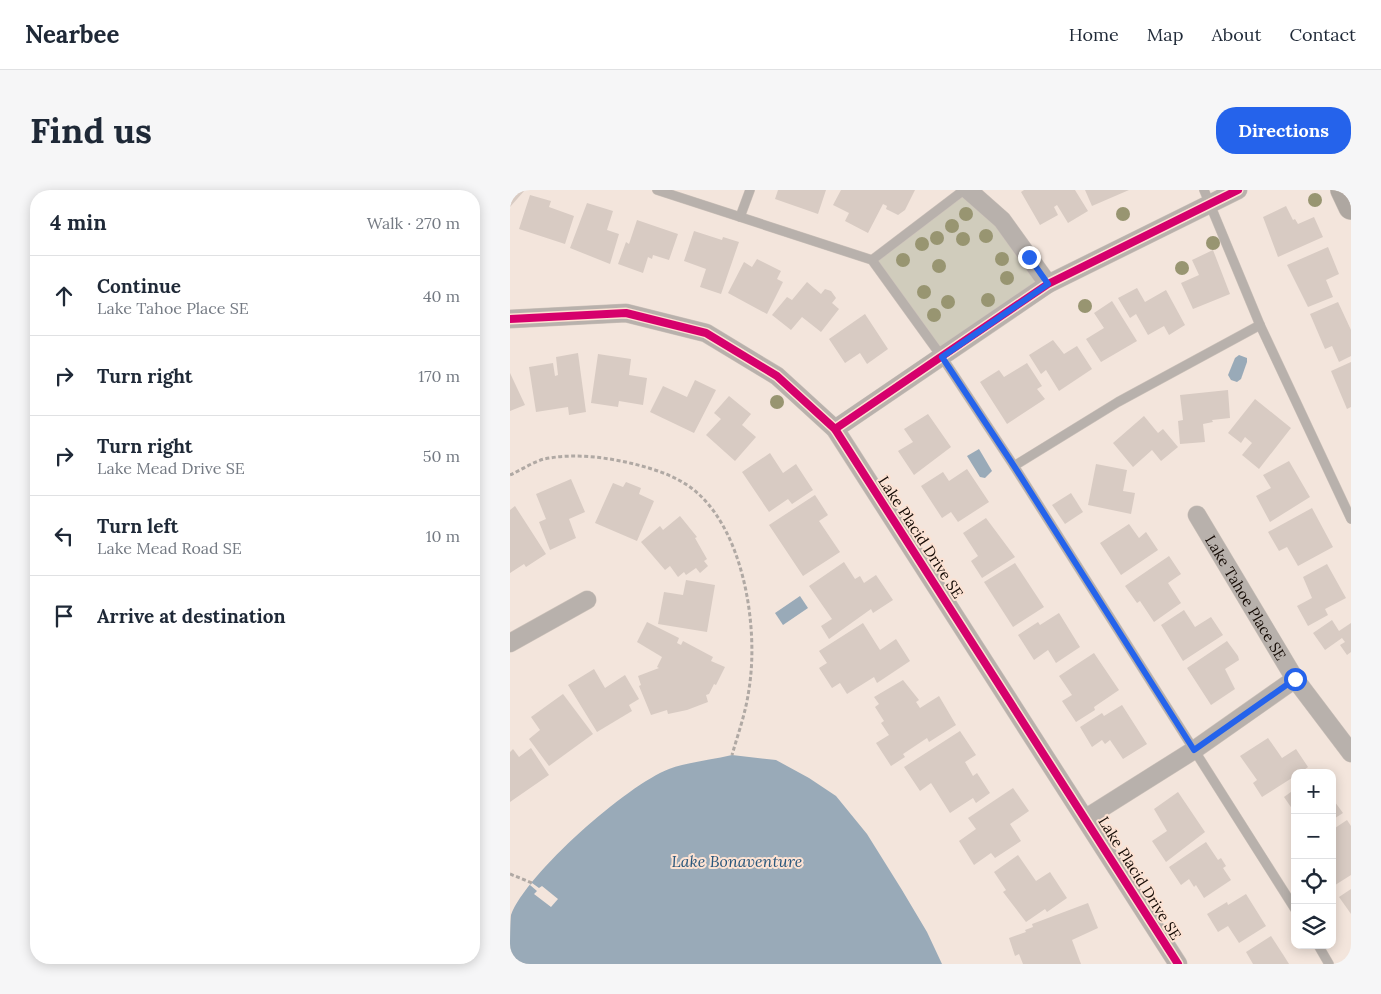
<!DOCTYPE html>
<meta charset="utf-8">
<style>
:root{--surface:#fff;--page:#f6f6f7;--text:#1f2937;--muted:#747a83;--line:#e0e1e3;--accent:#2563eb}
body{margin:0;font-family:Lora,serif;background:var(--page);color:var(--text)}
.controls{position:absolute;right:15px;bottom:15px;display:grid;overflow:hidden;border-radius:10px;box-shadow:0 2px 12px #0003}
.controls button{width:45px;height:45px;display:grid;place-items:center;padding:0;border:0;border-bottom:1px solid var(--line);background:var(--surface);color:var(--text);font:25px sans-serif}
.stop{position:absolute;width:15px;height:15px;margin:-11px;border:4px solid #2563eb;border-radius:50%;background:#fff}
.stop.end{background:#2563eb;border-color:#fff;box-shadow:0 1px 5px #0008}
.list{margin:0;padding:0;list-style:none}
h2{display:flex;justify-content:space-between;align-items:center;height:65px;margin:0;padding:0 20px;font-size:21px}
h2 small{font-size:16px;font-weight:400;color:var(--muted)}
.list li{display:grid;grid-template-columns:32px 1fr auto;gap:15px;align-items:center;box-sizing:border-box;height:80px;padding:0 20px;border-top:1px solid var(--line)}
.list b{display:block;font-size:19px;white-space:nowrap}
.list p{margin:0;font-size:16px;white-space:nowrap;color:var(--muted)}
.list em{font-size:16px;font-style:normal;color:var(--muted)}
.icon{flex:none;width:28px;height:28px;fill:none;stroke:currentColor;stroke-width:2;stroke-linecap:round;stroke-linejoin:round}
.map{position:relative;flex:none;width:841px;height:774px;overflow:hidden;border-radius:20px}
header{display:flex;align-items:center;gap:30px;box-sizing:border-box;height:70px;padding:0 25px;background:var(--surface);border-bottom:1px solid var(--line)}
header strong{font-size:24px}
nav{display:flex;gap:28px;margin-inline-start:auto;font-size:18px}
.intro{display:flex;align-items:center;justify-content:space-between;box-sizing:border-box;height:120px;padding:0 30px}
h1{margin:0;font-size:35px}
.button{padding:12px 22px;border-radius:20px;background:var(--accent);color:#fff;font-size:18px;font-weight:700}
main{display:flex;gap:30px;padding:0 30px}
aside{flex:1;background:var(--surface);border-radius:20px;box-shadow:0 2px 12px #0003}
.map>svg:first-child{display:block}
</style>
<header>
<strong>Nearbee</strong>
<nav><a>Home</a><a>Map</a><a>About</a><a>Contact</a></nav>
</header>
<div class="intro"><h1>Find us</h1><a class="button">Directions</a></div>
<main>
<aside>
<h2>4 min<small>Walk · 270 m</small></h2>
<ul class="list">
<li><svg class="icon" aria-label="ahead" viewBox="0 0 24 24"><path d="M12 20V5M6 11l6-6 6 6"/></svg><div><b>Continue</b><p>Lake Tahoe Place SE</p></div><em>40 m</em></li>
<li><svg class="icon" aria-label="right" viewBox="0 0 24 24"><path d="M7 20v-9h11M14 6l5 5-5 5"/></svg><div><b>Turn right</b></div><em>170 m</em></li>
<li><svg class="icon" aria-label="right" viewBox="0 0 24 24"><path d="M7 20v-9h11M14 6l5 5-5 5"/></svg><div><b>Turn right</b><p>Lake Mead Drive SE</p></div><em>50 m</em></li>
<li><svg class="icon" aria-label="left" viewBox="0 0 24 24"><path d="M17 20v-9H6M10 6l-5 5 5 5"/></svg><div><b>Turn left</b><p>Lake Mead Road SE</p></div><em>10 m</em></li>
<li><svg class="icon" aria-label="arrive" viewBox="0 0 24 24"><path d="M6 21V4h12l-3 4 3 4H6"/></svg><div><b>Arrive at destination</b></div></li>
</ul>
</aside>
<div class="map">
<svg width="841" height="774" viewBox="0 0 841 774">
<rect width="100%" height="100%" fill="#f3e5dc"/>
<!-- green -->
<polygon fill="#d0ccbc" points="454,0 538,94 432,167 362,70"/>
<!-- water -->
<g fill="#99aab8">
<polygon points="729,165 737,168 737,172 731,189 727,192 721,190 718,185 725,168"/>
<polygon points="469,259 482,281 475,288 470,287 457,266"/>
<polygon points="290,406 298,418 273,435 265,423"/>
<path d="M222 565 266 570 299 588 326 606 357 644 392 700 417 742 432 774H0C0 762 0 735 1 725 17 683 117 595 159 579 178 572 201 570 222 565Z"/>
</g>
<!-- pier -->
<polygon fill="#f3e5dc" points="22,693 29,698 32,696 48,709 41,717 24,704 27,701 20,695"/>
<!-- building -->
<g fill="#d8cbc3">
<polygon points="0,0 15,0 0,17"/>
<polygon points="268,0 316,0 308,24 265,9"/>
<polygon points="331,0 405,0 395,20 388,25 376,19 377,16 373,14 358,43 335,31 339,23 323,15"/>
<polygon points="514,0 565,0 578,21 558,33 547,15 544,17 548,25 530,35 511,2"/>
<polygon points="575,0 619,0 582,16"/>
<polygon points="20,5 41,11 39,17 64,26 55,54 9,39"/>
<polygon points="77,13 103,21 97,40 109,44 100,74 60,58"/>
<polygon points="776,16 783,30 785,29 788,34 804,27 813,47 768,67 753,27"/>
<polygon points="127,30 168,44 159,70 143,65 142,69 138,67 133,83 108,74 116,52 119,54"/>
<polygon points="184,41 212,50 213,47 229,52 211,104 190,97 196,79 174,71"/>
<polygon points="818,57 829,84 816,90 823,107 798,117 777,75"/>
<polygon points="703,60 720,104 683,119 671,93 689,85 682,70"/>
<polygon points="247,69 271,81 267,89 273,92 257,124 218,103 234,72 242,77"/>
<polygon points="297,92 311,104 315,99 321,101 326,108 322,113 329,119 311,142 292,127 281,140 262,125 277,107 282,110"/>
<polygon points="627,98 635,112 656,100 675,135 659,145 654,136 638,145 626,124 620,128 608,108"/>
<polygon points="602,111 627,151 591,172 576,149 594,138 584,123"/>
<polygon points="828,112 841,140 841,166 829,172 822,156 815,159 800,124"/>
<polygon points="355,124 378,159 357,174 350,163 335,173 319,149"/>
<polygon points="543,150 554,164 567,156 582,179 549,201 536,180 531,184 519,165"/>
<polygon points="68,163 76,222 59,225 58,217 26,222 19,177 43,173 45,186 48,185 46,167"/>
<polygon points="88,164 121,169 119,185 137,188 133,215 109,211 108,217 81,213"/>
<polygon points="841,172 841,217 837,219 821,181"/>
<polygon points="517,173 532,196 527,199 535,209 497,234 470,192 489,180 494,187"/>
<polygon points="0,183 15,215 0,221"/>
<polygon points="185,190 206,200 184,243 140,222 153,196 177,207"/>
<polygon points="718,200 720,228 702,230 703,232 693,234 695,252 670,254 668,231 673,230 670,205"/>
<polygon points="219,206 241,224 232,235 246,247 225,271 196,245 211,229 204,223"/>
<polygon points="745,209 781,238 749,279 732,265 742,253 735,247 731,253 718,243"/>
<polygon points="418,224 441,257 404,285 388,261 403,252 394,239"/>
<polygon points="634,226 648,243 653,239 668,257 651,271 642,260 623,277 603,253"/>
<polygon points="260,263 273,283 286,274 303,300 282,314 278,309 259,322 232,282"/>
<polygon points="779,271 800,307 760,332 746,306 761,298 753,285"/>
<polygon points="586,274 617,280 613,301 625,303 621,324 578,315"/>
<polygon points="457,279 479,312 448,332 441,322 432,328 411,296 433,282 439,291"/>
<polygon points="61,289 75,322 59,329 66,348 40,360 29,332 36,329 26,304"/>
<polygon points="116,292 131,298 129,304 144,311 127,351 85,333 103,293 113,297"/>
<polygon points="561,303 573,322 555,334 542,315"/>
<polygon points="305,305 318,325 309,331 330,362 293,386 259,335"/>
<polygon points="5,316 36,364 16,377 14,374 0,383 0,320"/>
<polygon points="802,318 823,357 788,376 777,357 769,361 758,342"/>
<polygon points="170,326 187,347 185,348 197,369 194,371 198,376 190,383 186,378 176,385 174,382 168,387 160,376 155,380 131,352 150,336 153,340"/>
<polygon points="476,328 505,367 472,388 461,371 468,366 453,343"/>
<polygon points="619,334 629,348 636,342 648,360 611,385 590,353"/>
<polygon points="659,366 671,384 658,393 671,413 644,432 630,411 627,413 615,396"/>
<polygon points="334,372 345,389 350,386 354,393 366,385 383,410 363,423 361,419 319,449 311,436 322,429 299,396"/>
<polygon points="505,373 534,417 503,437 474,392"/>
<polygon points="817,374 836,408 815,419 818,425 798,436 787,416 802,408 793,387"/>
<polygon points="176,390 205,395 197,442 148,434 154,402 173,405"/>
<polygon points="674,420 685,437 701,427 713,445 673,471 651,435"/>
<polygon points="549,423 570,457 546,473 538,460 524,470 508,445 528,432 530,435"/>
<polygon points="822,430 829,441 841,433 841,462 837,465 830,455 835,452 832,448 815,460 803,443"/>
<polygon points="137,432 169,448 167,453 171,455 173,451 203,467 201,471 215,477 206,495 204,494 199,504 196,505 198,512 177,520 158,524 157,520 141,525 129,496 131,495 128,486 149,478 147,477 152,467 127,452"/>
<polygon points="353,433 370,460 386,449 400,471 367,493 364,487 337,504 330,493 322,498 309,478 317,473 309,461"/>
<polygon points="717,451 728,466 729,470 715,479 725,499 701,515 677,478"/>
<polygon points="584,463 609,500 584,517 585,520 566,532 552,511 562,505 549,486"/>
<polygon points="84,479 95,498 115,485 129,509 119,515 122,521 87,542 58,495"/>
<polygon points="393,490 409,510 406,512 410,518 429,506 446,535 419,552 417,548 393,564 395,567 381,576 366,553 379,545 371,533 374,531 365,517 369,514 364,507"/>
<polygon points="53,504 83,544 39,576 19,549 30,540 21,527"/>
<polygon points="612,515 637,554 613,569 600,550 595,554 592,550 582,557 570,537 592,523 594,526"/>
<polygon points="450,541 466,565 455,572 463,586 467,583 480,603 466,613 463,608 440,623 421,593 410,601 394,577"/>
<polygon points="758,548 772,568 786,559 798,577 790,583 785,583 785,586 752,607 743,593 747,590 730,566"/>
<polygon points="21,558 39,585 0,612 0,562 3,559 9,567"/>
<polygon points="503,598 519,621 500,634 511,651 485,668 481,663 464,675 449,651 466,639 458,628"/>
<polygon points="785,599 785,623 774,607"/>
<polygon points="668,602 695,642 656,672 642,651 657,641 644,619"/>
<polygon points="822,608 833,623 822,630"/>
<polygon points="837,630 841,636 841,685 822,697 822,640"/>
<polygon points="696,652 708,670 711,668 716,676 713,678 721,690 694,708 686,695 684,697 679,689 671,695 659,677"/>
<polygon points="508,665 526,691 540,682 557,708 537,722 535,719 516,732 493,702 496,700 484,682"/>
<polygon points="841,699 841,724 829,707"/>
<polygon points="736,704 756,736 729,753 718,736 708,742 697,724 717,712 718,715"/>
<polygon points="578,713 588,738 562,750 571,774 513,774 509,764 505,766 499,748 516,742 515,740 523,737 522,734"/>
<polygon points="761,746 774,766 779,774 743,774 736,762"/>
</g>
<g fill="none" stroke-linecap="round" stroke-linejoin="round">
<defs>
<g id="lane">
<polyline points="147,0 362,70 432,167 504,276 785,719"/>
<polyline points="694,0 750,135 841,329"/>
<polyline points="230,27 240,0"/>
<polyline points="362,70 454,0"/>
<polyline points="504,276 608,212 750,135"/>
<polyline points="808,755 819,774"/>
</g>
<g id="street">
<polyline points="458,0 492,30 538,94"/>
<polyline points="0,129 116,123 196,143 267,186 325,239 668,774"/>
<polyline points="325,239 538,94 728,0"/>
<path id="s1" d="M687 325 785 489 841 563"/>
<polyline points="0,453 77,410"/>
<polyline points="576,628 684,560 785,489"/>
</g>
<polyline id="secondary" points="833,0 841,17"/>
</defs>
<!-- lane casing -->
<use href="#lane" stroke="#cec3bb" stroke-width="10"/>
<!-- street casing -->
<use href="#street" stroke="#cec3bb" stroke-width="19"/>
<!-- secondary casing -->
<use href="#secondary" stroke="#cec3bb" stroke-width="26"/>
<!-- path -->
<g stroke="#b0a9a4" stroke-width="3" stroke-dasharray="4 2.5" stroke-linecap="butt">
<path d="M0 285C11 280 23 272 34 269 63 263 96 267 124 274 144 279 163 285 180 297 234 336 249 438 239 499 236 522 228 544 222 565"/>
<polyline points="0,684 22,693"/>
</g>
<!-- lane -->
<use href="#lane" stroke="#b8b1ac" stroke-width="9"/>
<!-- street -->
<use href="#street" stroke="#b8b1ac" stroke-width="18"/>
<!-- secondary -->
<use href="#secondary" stroke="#aea7a1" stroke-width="25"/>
<defs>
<g id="cycleway">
<polyline points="0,129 116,123 196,143 267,186 325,239 668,774"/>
<polyline points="325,239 538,94 728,0"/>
</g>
</defs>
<!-- cycleway casing -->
<use href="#cycleway" stroke="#fce2d3" stroke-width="11"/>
<!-- cycleway -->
<use href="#cycleway" stroke="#d6006c" stroke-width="8"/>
</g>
<!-- trees -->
<g fill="#989571">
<circle cx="805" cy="10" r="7"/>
<circle cx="456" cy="24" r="7"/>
<circle cx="613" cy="24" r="7"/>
<circle cx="442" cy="36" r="7"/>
<circle cx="476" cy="46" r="7"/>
<circle cx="427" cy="48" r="7"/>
<circle cx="453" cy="49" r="7"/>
<circle cx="703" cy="53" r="7"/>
<circle cx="412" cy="54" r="7"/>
<circle cx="492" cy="69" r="7"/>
<circle cx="393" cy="70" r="7"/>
<circle cx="429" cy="76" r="7"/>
<circle cx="672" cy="78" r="7"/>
<circle cx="497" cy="88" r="7"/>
<circle cx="414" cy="102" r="7"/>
<circle cx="478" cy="110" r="7"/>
<circle cx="438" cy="112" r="7"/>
<circle cx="575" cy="116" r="7"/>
<circle cx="424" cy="125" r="7"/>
<circle cx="267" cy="212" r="7"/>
</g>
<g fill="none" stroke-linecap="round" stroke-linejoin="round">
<!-- route -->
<polyline stroke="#2563eb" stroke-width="6" points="519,67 538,94 432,167 504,276 684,560 785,489"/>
</g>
<g text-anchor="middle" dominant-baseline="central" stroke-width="4" stroke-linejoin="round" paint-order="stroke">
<!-- street labels -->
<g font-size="15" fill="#150b05" stroke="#fce2d3">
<text transform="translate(411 347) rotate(57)">Lake Placid Drive SE</text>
<text stroke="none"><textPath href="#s1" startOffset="96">Lake Tahoe Place SE</textPath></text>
<text transform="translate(630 688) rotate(58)">Lake Placid Drive SE</text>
</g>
<!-- water labels -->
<g font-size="16" font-style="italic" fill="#28567b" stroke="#fce2d3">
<text x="227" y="671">Lake Bonaventure</text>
</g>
</g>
</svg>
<div class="controls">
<button>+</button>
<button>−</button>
<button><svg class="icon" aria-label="locate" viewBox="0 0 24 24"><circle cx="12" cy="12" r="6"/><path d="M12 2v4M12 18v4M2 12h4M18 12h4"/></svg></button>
<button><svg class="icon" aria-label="layers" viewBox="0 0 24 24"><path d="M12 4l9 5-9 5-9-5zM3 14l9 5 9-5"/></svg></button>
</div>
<div class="stop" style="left:785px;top:489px"></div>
<div class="stop end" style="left:519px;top:67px"></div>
</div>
</main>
